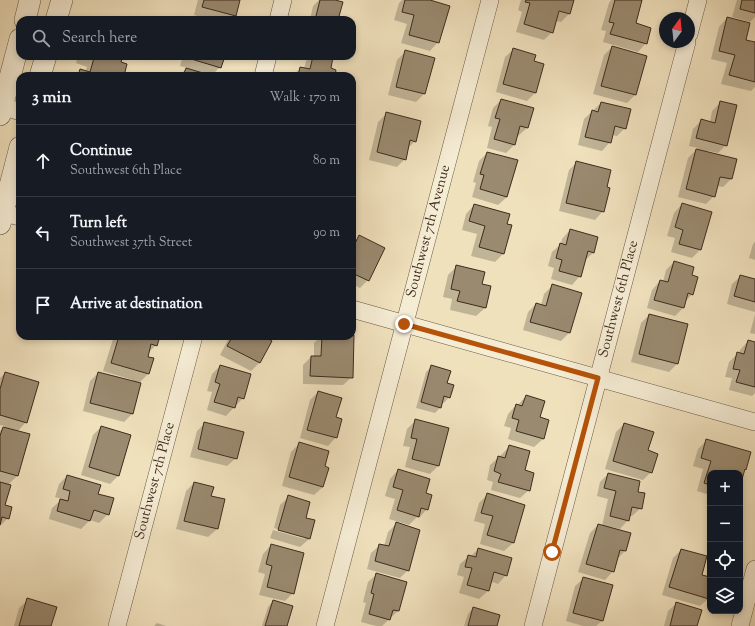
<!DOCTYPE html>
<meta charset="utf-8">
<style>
:root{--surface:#171b24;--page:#20242c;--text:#f1f3f6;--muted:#9ea1a6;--line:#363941}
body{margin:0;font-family:"Sorts Mill Goudy",serif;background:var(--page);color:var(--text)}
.controls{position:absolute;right:12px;bottom:12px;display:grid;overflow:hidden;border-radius:8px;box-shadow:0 2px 6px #0003}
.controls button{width:36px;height:36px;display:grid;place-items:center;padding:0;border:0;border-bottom:1px solid var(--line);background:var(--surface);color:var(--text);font:20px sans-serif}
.compass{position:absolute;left:659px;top:12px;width:36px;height:36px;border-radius:50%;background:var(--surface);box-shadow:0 2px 6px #0003;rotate:15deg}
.stop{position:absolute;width:12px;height:12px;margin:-9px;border:3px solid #b45309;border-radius:50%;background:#fff}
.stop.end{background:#b45309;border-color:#fff;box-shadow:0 1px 4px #0008}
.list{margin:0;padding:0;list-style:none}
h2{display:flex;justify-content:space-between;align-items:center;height:52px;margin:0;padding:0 16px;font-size:17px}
h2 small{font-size:13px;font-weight:400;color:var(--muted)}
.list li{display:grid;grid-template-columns:26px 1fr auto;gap:12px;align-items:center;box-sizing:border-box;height:72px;padding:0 16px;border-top:1px solid var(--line)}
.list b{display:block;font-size:15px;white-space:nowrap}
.list p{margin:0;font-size:13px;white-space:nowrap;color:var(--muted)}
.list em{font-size:13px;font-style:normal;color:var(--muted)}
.icon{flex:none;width:22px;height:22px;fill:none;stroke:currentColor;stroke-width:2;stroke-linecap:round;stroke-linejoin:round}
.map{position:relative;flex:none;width:755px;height:626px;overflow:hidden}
.search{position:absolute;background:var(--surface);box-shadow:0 2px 6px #0003;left:16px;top:16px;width:340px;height:44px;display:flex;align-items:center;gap:10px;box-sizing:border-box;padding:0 14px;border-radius:12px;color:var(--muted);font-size:15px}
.panel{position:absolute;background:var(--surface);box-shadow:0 2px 6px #0003;left:16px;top:72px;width:340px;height:268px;border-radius:12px}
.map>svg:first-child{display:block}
</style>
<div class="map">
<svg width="755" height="626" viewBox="0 0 755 626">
<rect width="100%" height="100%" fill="#f0e1bd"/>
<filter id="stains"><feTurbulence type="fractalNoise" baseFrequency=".005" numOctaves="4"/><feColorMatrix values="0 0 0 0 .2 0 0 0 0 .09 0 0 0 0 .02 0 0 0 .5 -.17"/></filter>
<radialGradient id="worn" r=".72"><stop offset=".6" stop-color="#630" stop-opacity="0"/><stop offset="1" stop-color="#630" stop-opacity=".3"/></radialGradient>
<!-- shadow -->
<g fill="#0003">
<polygon points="198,0 239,0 235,15 230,20 198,20 201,17 194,15"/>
<polygon points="319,0 331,0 337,20 310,20 313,6"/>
<polygon points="402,0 426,0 438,42 430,51 401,43 407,24 394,20 399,3"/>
<polygon points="521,0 573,0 569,14 561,22 556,21 552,32 544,40 516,32 522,12 518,10"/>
<polygon points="611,0 637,0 634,24 646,43 638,52 603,42 606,31 601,30 609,3"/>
<polygon points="737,0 755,0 755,17 750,22 732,17"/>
<polygon points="727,18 744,40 755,43 755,87 751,91 721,84 727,63 711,59 719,27"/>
<polygon points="612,47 635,95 627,103 593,94 604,55"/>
<polygon points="514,49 533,61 543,64 535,93 527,101 496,92 505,57"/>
<polygon points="406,51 433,58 424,94 416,102 388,95 397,60"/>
<polygon points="78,56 122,56 120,63 122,76 75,76 80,71 85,72 87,67 76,63"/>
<polygon points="183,56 224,56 220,67 211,76 179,76 187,68 180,66"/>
<polygon points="311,56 326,56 332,57 329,69 334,76 292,76 301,68 304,69 306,61"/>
<polygon points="501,100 532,108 527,128 518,136 517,136 514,145 506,153 487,148 492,127 488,126 493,108"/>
<polygon points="721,102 726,145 718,153 708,151 707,153 736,160 731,179 723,187 717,186 714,196 706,204 678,197 688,158 698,148 689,146 693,129 701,121 710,122 712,111"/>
<polygon points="601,103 625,128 617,136 612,135 610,142 602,151 578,145 584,119"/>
<polygon points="387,113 415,141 408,148 405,159 397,167 369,160 378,122"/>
<polygon points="487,153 507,197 498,205 472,197 476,183 473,182 479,161"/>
<polygon points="577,162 605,188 603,211 595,220 559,211 569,170"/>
<polygon points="682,204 700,250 692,258 671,252 675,238 667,236 674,213"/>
<polygon points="474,205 506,225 511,226 503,254 495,262 471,256 477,234 462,230 466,214"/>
<polygon points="570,230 593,253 584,261 580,276 572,285 551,279 554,268 548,266 552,252 561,244 562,239"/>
<polygon points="359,237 368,280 360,288 352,284 352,244"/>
<polygon points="755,242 755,260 749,258 753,244"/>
<polygon points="674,262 690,276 692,294 685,302 683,308 675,316 647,308 652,290 660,281 663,282 666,270"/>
<polygon points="456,267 480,284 490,287 485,308 476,316 450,310 452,299 443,297 448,275"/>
<polygon points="741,276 755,280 755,312 727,304 732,284"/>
<polygon points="552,286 569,333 561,341 523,330 528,312 536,304 541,305 544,294"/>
<polygon points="755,314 755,334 750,333"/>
<polygon points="649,315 687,324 677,364 669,372 631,362 641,323"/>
<polygon points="114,336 159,336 156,345 147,354 148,374 139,383 133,413 124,422 83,411 90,381 98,373 132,381 133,380 103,371"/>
<polygon points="230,336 267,336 266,339 270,341 259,363 251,371 220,355"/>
<polygon points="321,336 353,336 352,377 343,385 303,384 303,365 311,357 314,357 314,343"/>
<polygon points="748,341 755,343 755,393 752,396 729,390 732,378 725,377 729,362 738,353 739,354 740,350"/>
<polygon points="220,366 243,398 226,416 207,410 212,392 207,391 212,374"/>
<polygon points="432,366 446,383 449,397 444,403 442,402 440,408 435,413 416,408 426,372"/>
<polygon points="5,373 26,422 17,432 29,435 17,476 8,485 4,506 8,518 0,526 0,431 5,426 0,425 0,378"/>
<polygon points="318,392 335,418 336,437 328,446 300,438 310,400"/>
<polygon points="526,396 539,418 548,420 543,439 534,447 508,439 511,428 504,426 508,414 516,405 517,406"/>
<polygon points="416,420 438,466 430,474 405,467 410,447 403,446 407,429"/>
<polygon points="205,423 236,458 227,466 190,457 197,431"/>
<polygon points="624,424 651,472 643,480 605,469 616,432"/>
<polygon points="101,427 118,476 110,484 81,475 93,435"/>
<polygon points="706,441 746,469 743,472 740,482 740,473 710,473 710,495 697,491 703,469 693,466 698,449"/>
<polygon points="300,443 324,467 323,487 314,495 282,486 291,452"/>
<polygon points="509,447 524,471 529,490 520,498 491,490 493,482 487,480 490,465 499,457 500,457 501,455"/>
<polygon points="398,470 425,494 427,509 419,518 417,517 409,525 389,519 395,499 385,496 390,479"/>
<polygon points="608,474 637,492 641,508 632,516 629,516 628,520 620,529 611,527 611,528 625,551 617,559 613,571 605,580 578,572 590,533 598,525 602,526 608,499 597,496 600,482"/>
<polygon points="67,476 97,494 108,514 99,523 90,520 81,529 49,519 52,508 62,499 55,497 59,484"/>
<polygon points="194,483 210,496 217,529 208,537 176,529 186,491"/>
<polygon points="487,495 524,506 513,543 504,551 480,544 485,524 474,521 479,503"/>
<polygon points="289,497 305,518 309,539 300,547 270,538 273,530 305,539 305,537 274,528 280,505"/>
<polygon points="396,524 408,570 400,578 367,569 371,553 380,545 384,546 388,532"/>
<polygon points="271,545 293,593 285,601 259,595 265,574 258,572 263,554"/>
<polygon points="478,549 506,575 498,584 490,581 488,591 479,599 459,593 464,577 457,575 460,564 469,556 471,556"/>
<polygon points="681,550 700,575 710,578 710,593 709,598 700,606 662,595 673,558"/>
<polygon points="377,574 398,611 382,626 376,626 361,622 366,603 363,602 368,582"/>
<polygon points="584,578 611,586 602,621 596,626 583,626 566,621 575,586"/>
<polygon points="28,600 50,626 14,626 19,608"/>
<polygon points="273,601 286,626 262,626 268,607"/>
<polygon points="677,603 696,626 664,626 668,611"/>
<polygon points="473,608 496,626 464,626 468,614"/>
<polygon points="157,623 166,626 154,626"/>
</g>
<!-- building -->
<g fill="#9a8a70" stroke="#3d2b1c">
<polygon points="204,0 240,0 236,16 202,7"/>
<polygon points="320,0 335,0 343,2 338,20 315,20"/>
<polygon points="405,0 430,0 450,6 439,43 409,35 414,15 402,12"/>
<polygon points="526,0 574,0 570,14 559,11 553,33 524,24 530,3 525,2"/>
<polygon points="615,0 642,0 636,23 651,28 647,44 610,34 614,23 609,22"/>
<polygon points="742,0 755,0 755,13 740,9"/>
<polygon points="727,17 750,23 746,40 755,42 755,82 729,75 735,55 719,51"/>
<polygon points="612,46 647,56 636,95 601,86"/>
<polygon points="513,48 536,55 534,61 544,64 536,93 503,84"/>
<polygon points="405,50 435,58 425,94 396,87"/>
<polygon points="86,56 123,56 121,62 127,64 124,76 78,76 80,69 90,72 94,58"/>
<polygon points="188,56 225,56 221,68 188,58"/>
<polygon points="313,56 333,57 331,68 336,70 335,76 298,76 300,67 310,69"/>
<polygon points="186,68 213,76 183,76"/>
<polygon points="501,99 534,108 528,128 520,126 515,145 494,139 500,119 495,118"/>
<polygon points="720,101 737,105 727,146 696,138 701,119 715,123"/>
<polygon points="601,102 631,109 626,129 615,126 611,143 585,137 592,110 598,112"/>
<polygon points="386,112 421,121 416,142 410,140 406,160 377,152"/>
<polygon points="696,149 737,159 732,179 720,177 715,197 686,189"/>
<polygon points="487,152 518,160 507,197 480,189 484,175 480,174"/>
<polygon points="576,161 611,170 607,187 610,188 604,212 566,203"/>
<polygon points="682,203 712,212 701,250 679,244 683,230 675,227"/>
<polygon points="474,204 510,214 507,224 512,225 504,254 479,247 485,226 469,221"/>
<polygon points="570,229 598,237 594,253 588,251 581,277 559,271 562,260 556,258 560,243 566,245"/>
<polygon points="359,235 385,248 369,281 352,273 352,250"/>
<polygon points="674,261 694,267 692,275 698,277 693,295 688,293 684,308 654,300 660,280 668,282"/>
<polygon points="456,265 485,272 482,284 491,286 486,308 457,301 460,291 451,289"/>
<polygon points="740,275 755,279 755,302 734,296"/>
<polygon points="552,284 582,293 570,333 530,322 536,303 546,306"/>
<polygon points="649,314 688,324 678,364 639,354"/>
<polygon points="352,335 354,335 353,378 310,376 311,356 321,356 322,336 352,336"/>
<polygon points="119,336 160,336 157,346 151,344 148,357 154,358 149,374 111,363"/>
<polygon points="233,336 268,336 267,338 272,341 260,363 227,346"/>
<polygon points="748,340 755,342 755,387 736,382 740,370 733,369 737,352 744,354"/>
<polygon points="220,365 251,374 244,399 238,397 235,408 214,402 220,384 215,382"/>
<polygon points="431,365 451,371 447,383 454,385 450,398 444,396 441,408 421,402"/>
<polygon points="5,372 39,382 27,423 0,415 0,389"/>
<polygon points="98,372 141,383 133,414 90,403"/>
<polygon points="318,391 342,398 336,417 342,419 337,438 307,430"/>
<polygon points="526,395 545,401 540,417 549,420 544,439 516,431 519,420 512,418 516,404 522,406"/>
<polygon points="415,419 449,428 439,466 412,459 417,439 411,438"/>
<polygon points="204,422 244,432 237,459 198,449"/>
<polygon points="624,423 654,432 648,450 658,454 652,473 613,461"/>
<polygon points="101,426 131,435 119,476 89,467"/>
<polygon points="3,427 30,434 18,476 0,471 0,436"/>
<polygon points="706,439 751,452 746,470 745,469 740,486 740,473 710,473 710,485 704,483 711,461 701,458"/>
<polygon points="299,442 329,451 325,466 329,468 323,487 289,477"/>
<polygon points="509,445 530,451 525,470 534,473 530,491 498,482 501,474 494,471 498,456 505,458"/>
<polygon points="398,469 430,479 426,493 432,495 428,510 421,508 419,517 397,510 403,490 393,487"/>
<polygon points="608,473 640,481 638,492 645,493 642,509 632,507 629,521 610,516 616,491 604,488"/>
<polygon points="67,475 101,485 98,494 114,498 109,515 94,510 90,521 57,511 60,499 68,501 70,491 63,489"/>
<polygon points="0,482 11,485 5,505 12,507 9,519 2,517 0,525"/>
<polygon points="194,482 214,487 211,496 225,499 218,529 184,521"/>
<polygon points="487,493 525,505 514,543 487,535 493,516 481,513"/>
<polygon points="288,495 310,502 306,518 315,520 310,539 278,530"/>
<polygon points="396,522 420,530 409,571 375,561 379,544 389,546"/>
<polygon points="598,524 631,533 626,551 620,550 614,572 586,564"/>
<polygon points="271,544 304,553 294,594 267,587 272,566 266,564"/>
<polygon points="478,548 512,558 507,576 494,572 489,591 467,585 472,568 465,567 468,555 476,557"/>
<polygon points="681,549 707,556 702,575 710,577 709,599 669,587"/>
<polygon points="376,573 407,582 399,611 393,610 390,620 369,614 374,594 371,593"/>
<polygon points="583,577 613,585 603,621 573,613"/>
<polygon points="27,598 57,607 51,626 19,626"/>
<polygon points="273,600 293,606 287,626 265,626"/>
<polygon points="676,602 702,610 697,626 670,626"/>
<polygon points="473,607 500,615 497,626 468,626"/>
</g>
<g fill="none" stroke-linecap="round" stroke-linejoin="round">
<defs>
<g id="minor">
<polyline points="278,20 283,0"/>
<polyline points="689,34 698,0"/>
<polyline points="263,76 268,56"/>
<polyline points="0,105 20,112"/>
<polyline points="3,213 20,217"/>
<polyline points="352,309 755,422"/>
<path id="s1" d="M117 626 194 336"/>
<path id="s2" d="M325 626 490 0"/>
<path id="s3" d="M533 626 687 42"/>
<polyline points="740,626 755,569"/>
</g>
<g id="tertiary">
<polyline points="25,20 30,0"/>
<polyline points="56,20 62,0"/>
<polyline points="40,76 46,56"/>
<polyline points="0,115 20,39"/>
<polyline points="0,224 20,147"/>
</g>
</defs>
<!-- minor casing -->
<use href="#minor" stroke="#6a5844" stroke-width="18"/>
<!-- tertiary casing -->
<use href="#tertiary" stroke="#6a5844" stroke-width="22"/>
<!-- minor -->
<use href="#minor" stroke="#f5ecd4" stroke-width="17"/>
<!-- tertiary -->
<use href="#tertiary" stroke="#f5ecd4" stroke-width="21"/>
</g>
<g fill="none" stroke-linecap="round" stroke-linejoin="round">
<!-- route -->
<polyline stroke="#b45309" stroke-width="5" points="404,324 598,378 552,552"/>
</g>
<g text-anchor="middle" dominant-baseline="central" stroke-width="4" stroke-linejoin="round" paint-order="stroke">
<!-- street labels -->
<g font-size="14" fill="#3d2b1c" stroke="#f5ecd4">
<text stroke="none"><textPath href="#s2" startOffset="408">Southwest 7th Avenue</textPath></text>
<text stroke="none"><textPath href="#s3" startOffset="338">Southwest 6th Place</textPath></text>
<text stroke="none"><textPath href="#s1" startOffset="150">Southwest 7th Place</textPath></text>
</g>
</g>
<rect width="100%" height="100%" filter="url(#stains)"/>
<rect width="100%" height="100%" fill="url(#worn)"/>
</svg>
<div class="controls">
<button>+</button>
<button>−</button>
<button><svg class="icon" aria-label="locate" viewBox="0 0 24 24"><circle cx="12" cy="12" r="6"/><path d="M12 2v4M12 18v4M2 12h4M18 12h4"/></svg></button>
<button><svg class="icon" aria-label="layers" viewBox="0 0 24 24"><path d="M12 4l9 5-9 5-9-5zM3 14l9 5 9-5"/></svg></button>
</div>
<svg class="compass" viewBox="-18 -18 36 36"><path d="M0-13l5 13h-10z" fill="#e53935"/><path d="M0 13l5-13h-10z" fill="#9ea1a6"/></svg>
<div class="stop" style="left:552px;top:552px"></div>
<div class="stop end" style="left:404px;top:324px"></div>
<div class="search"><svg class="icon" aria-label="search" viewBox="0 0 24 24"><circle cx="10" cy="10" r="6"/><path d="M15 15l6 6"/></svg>Search here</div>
<section class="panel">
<h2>3 min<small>Walk · 170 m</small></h2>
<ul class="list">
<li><svg class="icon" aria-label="ahead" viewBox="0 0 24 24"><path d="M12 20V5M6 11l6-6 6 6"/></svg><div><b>Continue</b><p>Southwest 6th Place</p></div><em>80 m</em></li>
<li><svg class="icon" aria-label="left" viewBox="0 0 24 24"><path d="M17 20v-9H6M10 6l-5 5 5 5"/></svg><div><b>Turn left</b><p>Southwest 37th Street</p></div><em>90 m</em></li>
<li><svg class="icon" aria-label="arrive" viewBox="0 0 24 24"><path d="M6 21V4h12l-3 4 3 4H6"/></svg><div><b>Arrive at destination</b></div></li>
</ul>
</section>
</div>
